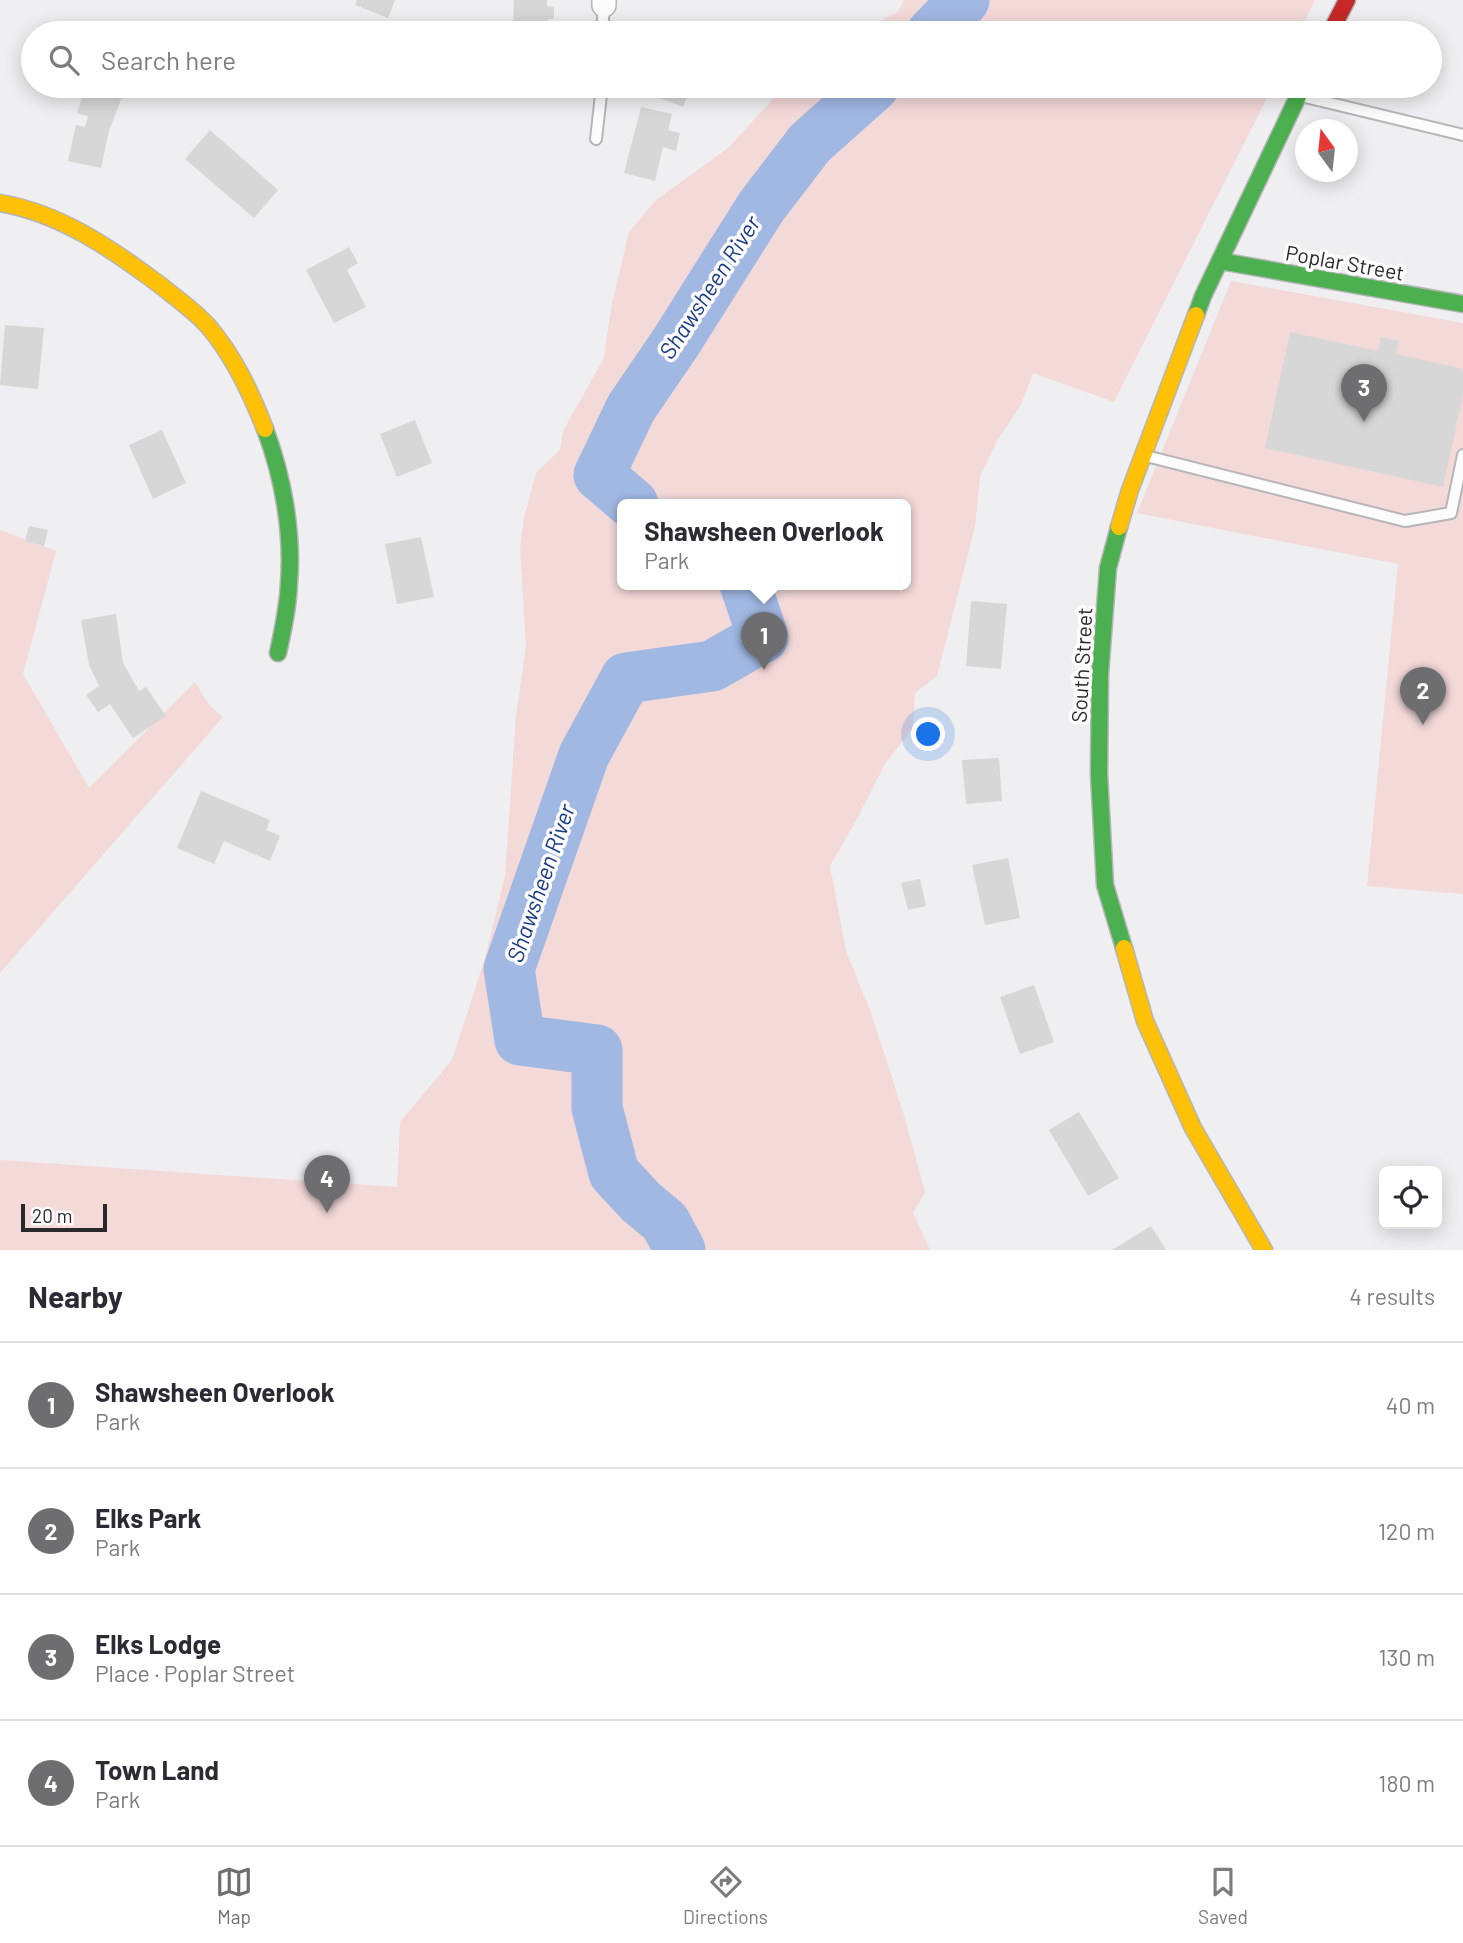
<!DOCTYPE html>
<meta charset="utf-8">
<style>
:root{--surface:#fff;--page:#f7f7f7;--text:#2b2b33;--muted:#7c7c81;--line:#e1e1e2;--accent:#6e6d6f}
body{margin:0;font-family:Barlow,sans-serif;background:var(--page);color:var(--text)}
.controls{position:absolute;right:21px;bottom:21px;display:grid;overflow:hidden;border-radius:10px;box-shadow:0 4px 18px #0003}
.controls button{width:63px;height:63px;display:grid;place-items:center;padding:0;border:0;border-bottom:2px solid var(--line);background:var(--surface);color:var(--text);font:35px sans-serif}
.compass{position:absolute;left:1295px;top:119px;width:63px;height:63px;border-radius:50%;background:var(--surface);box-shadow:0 4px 18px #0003;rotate:345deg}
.scale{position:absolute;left:21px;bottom:18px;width:86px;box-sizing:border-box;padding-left:7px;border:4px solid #29282a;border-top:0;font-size:19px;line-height:24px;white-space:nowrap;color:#29282a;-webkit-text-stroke:5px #fefbfe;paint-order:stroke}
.you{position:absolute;left:929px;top:735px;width:24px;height:24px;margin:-18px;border:5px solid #fff;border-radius:50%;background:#1a73e8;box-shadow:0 0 0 10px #1a73e833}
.badge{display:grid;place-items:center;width:46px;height:46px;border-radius:50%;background:var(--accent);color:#fff;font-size:23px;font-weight:700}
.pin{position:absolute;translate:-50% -58px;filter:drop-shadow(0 2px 4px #0008)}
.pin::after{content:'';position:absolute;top:37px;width:24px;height:21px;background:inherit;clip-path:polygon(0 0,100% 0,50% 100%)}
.popup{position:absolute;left:617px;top:499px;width:294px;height:91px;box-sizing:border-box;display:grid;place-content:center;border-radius:10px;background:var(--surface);filter:drop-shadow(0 2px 5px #0005);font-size:23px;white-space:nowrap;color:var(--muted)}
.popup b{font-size:26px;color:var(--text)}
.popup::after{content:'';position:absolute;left:50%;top:100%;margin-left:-14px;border:14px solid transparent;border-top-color:var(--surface)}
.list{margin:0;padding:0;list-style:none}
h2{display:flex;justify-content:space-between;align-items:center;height:91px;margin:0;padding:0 28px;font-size:30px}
h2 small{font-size:23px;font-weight:400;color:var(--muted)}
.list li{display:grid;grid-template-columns:46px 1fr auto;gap:21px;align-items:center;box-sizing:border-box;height:126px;padding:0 28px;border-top:2px solid var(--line)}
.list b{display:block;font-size:26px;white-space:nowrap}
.list p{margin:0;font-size:23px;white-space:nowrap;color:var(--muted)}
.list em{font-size:23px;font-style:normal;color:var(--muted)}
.icon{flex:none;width:38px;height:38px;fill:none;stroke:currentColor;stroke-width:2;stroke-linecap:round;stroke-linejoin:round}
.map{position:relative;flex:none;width:1463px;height:1250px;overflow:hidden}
.search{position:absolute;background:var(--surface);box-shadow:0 4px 18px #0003;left:21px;right:21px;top:21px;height:77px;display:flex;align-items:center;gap:18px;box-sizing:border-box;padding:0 24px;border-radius:38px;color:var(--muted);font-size:26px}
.sheet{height:595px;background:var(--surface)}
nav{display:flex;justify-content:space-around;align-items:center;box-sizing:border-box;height:98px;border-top:2px solid var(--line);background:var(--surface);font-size:19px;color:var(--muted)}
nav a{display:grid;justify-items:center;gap:4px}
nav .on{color:var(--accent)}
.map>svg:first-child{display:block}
</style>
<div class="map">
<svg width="1463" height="1250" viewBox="0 0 1463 1250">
<rect width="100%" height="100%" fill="#efeef0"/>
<!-- green -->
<g fill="#f4d9d9" fill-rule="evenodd">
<polygon points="904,0 1315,0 1299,33 856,33 898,12"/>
<path d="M785 86H1273L1114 402 1033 373 1021 405 997 441 980 476 975 527 937 676 915 693 913 728 885 764 858 817 830 866 846 951 870 1010 904 1115 925 1192 913 1213 930 1250H0V1160L397 1187 400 1122 452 1060 485 958 505 876 516 717 526 647 520 548 524 518 536 473 560 450 563 431 604 358 611 308 629 232 656 200 728 148ZM622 504H906V584H622Z"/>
<polygon points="1231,281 1463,323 1463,894 1367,886 1398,564 1137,513"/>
<polygon points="0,530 56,551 23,674 89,788 195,682 209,705 223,717 0,973"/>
</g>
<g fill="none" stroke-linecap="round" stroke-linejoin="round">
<!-- river -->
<g stroke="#a1b8e3" stroke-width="51">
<polyline points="932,33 964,0"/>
<polyline points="633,504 599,475 631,408 676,342 761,207 810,143 874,86"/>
<polyline points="680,1250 665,1222 641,1202 614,1173 597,1108 597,1050 520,1040 509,969 584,755 626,678 712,666 763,637 745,584"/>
</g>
</g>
<!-- building -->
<g fill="#d7d7d7">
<polygon points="357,0 395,0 388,18 355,5"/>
<polygon points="514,0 547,0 547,6 554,7 554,19 548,19 547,33 513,33"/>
<polygon points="473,23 474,33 455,33 454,25"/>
<polygon points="86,86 126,86 109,131 101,168 68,161 76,125 85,127 88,116 77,113"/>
<polygon points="655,86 691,86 683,107 651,95"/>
<polygon points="641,107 672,114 668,130 680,133 676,151 663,147 655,181 624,173"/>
<polygon points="210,130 278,190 254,218 185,159"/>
<polygon points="349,247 358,263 347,270 366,307 334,323 306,270"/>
<polygon points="5,325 44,328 38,389 0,385"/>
<polygon points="1290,332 1378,351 1381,337 1399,341 1396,354 1463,369 1463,395 1443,487 1265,448"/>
<polygon points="415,420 432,463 397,477 380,434"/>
<polygon points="162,430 186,483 153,499 129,445"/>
<polygon points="29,526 48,530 44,546 25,541"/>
<polygon points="421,537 434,597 397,604 385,544"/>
<polygon points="971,601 1007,604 1001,669 966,666"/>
<polygon points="116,614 123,663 139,691 146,687 166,716 133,738 110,704 98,712 86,695 99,686 89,665 81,620"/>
<polygon points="999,758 1002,801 966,804 962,760"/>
<polygon points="201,791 270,820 266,830 280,836 270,861 224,841 214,864 177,848"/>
<polygon points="1008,858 1020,918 985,925 972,865"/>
<polygon points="920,879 926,906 908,910 901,883"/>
<polygon points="1034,985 1054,1042 1020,1054 1000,997"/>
<polygon points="1079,1112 1119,1178 1088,1196 1049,1130"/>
<polygon points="1151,1226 1166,1250 1112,1250"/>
</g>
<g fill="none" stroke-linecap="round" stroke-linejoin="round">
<defs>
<g id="lane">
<polyline points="602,33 604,5"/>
<polyline points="1301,96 1463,135"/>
<polyline points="596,139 602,86"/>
<polyline points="1146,456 1405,521 1451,513 1463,455"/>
</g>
<polyline id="street" points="604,5 604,0"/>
<g id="fast">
<polyline points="1220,261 1463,304"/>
<polyline points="1196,315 1203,296 1303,86"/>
<path d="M265 429C283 477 293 532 289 583 288 607 283 630 278 653"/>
<polyline points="1119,527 1108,568 1100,674 1099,774 1105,885 1124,948"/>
</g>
<g id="slow">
<path d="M0 203C60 213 112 249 160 285 176 298 195 311 208 326 234 356 251 393 265 429"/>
<polyline points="1119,527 1130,490 1196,315"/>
<polyline points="1124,948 1145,1021 1193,1128 1264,1250"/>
</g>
<polyline id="jam" points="1330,33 1347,0"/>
</defs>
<!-- lane casing -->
<use href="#lane" stroke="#b6b5b7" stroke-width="14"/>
<!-- street casing -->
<use href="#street" stroke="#b6b5b7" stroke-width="26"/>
<!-- fast casing -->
<use href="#fast" stroke="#b6b5b7" stroke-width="19"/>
<!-- slow casing -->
<use href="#slow" stroke="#b6b5b7" stroke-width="19"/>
<!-- jam casing -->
<use href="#jam" stroke="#b6b5b7" stroke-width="19"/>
<!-- lane -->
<use href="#lane" stroke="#fdfcfd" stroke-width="10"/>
<!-- street -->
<use href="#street" stroke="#fdfcfd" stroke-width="23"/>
<!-- fast -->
<use href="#fast" stroke="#4caf50" stroke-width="16"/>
<!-- slow -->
<use href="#slow" stroke="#ffc107" stroke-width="16"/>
<!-- jam -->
<use href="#jam" stroke="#c62828" stroke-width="16"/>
</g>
<g text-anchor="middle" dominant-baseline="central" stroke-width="7" stroke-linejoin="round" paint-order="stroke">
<!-- street labels -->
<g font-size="21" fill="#29282a" stroke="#fefbfe">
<text transform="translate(1345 262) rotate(10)">Poplar Street</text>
<text transform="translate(1081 665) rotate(-87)">South Street</text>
</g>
<!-- water labels -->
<g font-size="23" font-style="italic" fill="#183d83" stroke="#fefbfe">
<text transform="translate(709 287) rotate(-57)">Shawsheen River</text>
<text transform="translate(540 883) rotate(-71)">Shawsheen River</text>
</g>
</g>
</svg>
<div class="controls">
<button><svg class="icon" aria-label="locate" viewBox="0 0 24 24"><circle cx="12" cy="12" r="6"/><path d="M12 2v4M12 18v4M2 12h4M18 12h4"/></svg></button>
</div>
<svg class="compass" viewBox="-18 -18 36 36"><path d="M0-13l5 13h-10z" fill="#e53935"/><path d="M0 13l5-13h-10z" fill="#7c7c81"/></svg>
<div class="scale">20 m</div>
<div class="you"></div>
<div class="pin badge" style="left:764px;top:670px">1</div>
<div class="popup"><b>Shawsheen Overlook</b>Park</div>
<div class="pin badge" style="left:1423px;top:725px">2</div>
<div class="pin badge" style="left:1364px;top:422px">3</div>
<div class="pin badge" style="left:327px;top:1213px">4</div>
<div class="search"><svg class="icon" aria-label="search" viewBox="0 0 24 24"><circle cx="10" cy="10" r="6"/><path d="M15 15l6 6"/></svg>Search here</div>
</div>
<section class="sheet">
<h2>Nearby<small>4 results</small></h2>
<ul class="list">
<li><span class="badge">1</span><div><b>Shawsheen Overlook</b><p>Park</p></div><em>40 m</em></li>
<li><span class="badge">2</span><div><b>Elks Park</b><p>Park</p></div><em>120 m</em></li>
<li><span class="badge">3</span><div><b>Elks Lodge</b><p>Place · Poplar Street</p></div><em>130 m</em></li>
<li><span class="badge">4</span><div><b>Town Land</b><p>Park</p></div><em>180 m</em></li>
</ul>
</section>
<nav>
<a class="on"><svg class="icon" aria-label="map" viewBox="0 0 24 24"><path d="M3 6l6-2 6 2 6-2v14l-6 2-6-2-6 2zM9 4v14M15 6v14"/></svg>Map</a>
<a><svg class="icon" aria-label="directions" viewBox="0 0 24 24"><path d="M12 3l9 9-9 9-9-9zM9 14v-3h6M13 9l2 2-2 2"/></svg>Directions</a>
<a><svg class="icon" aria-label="saved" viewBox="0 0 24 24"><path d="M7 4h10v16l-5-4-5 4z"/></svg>Saved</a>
</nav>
